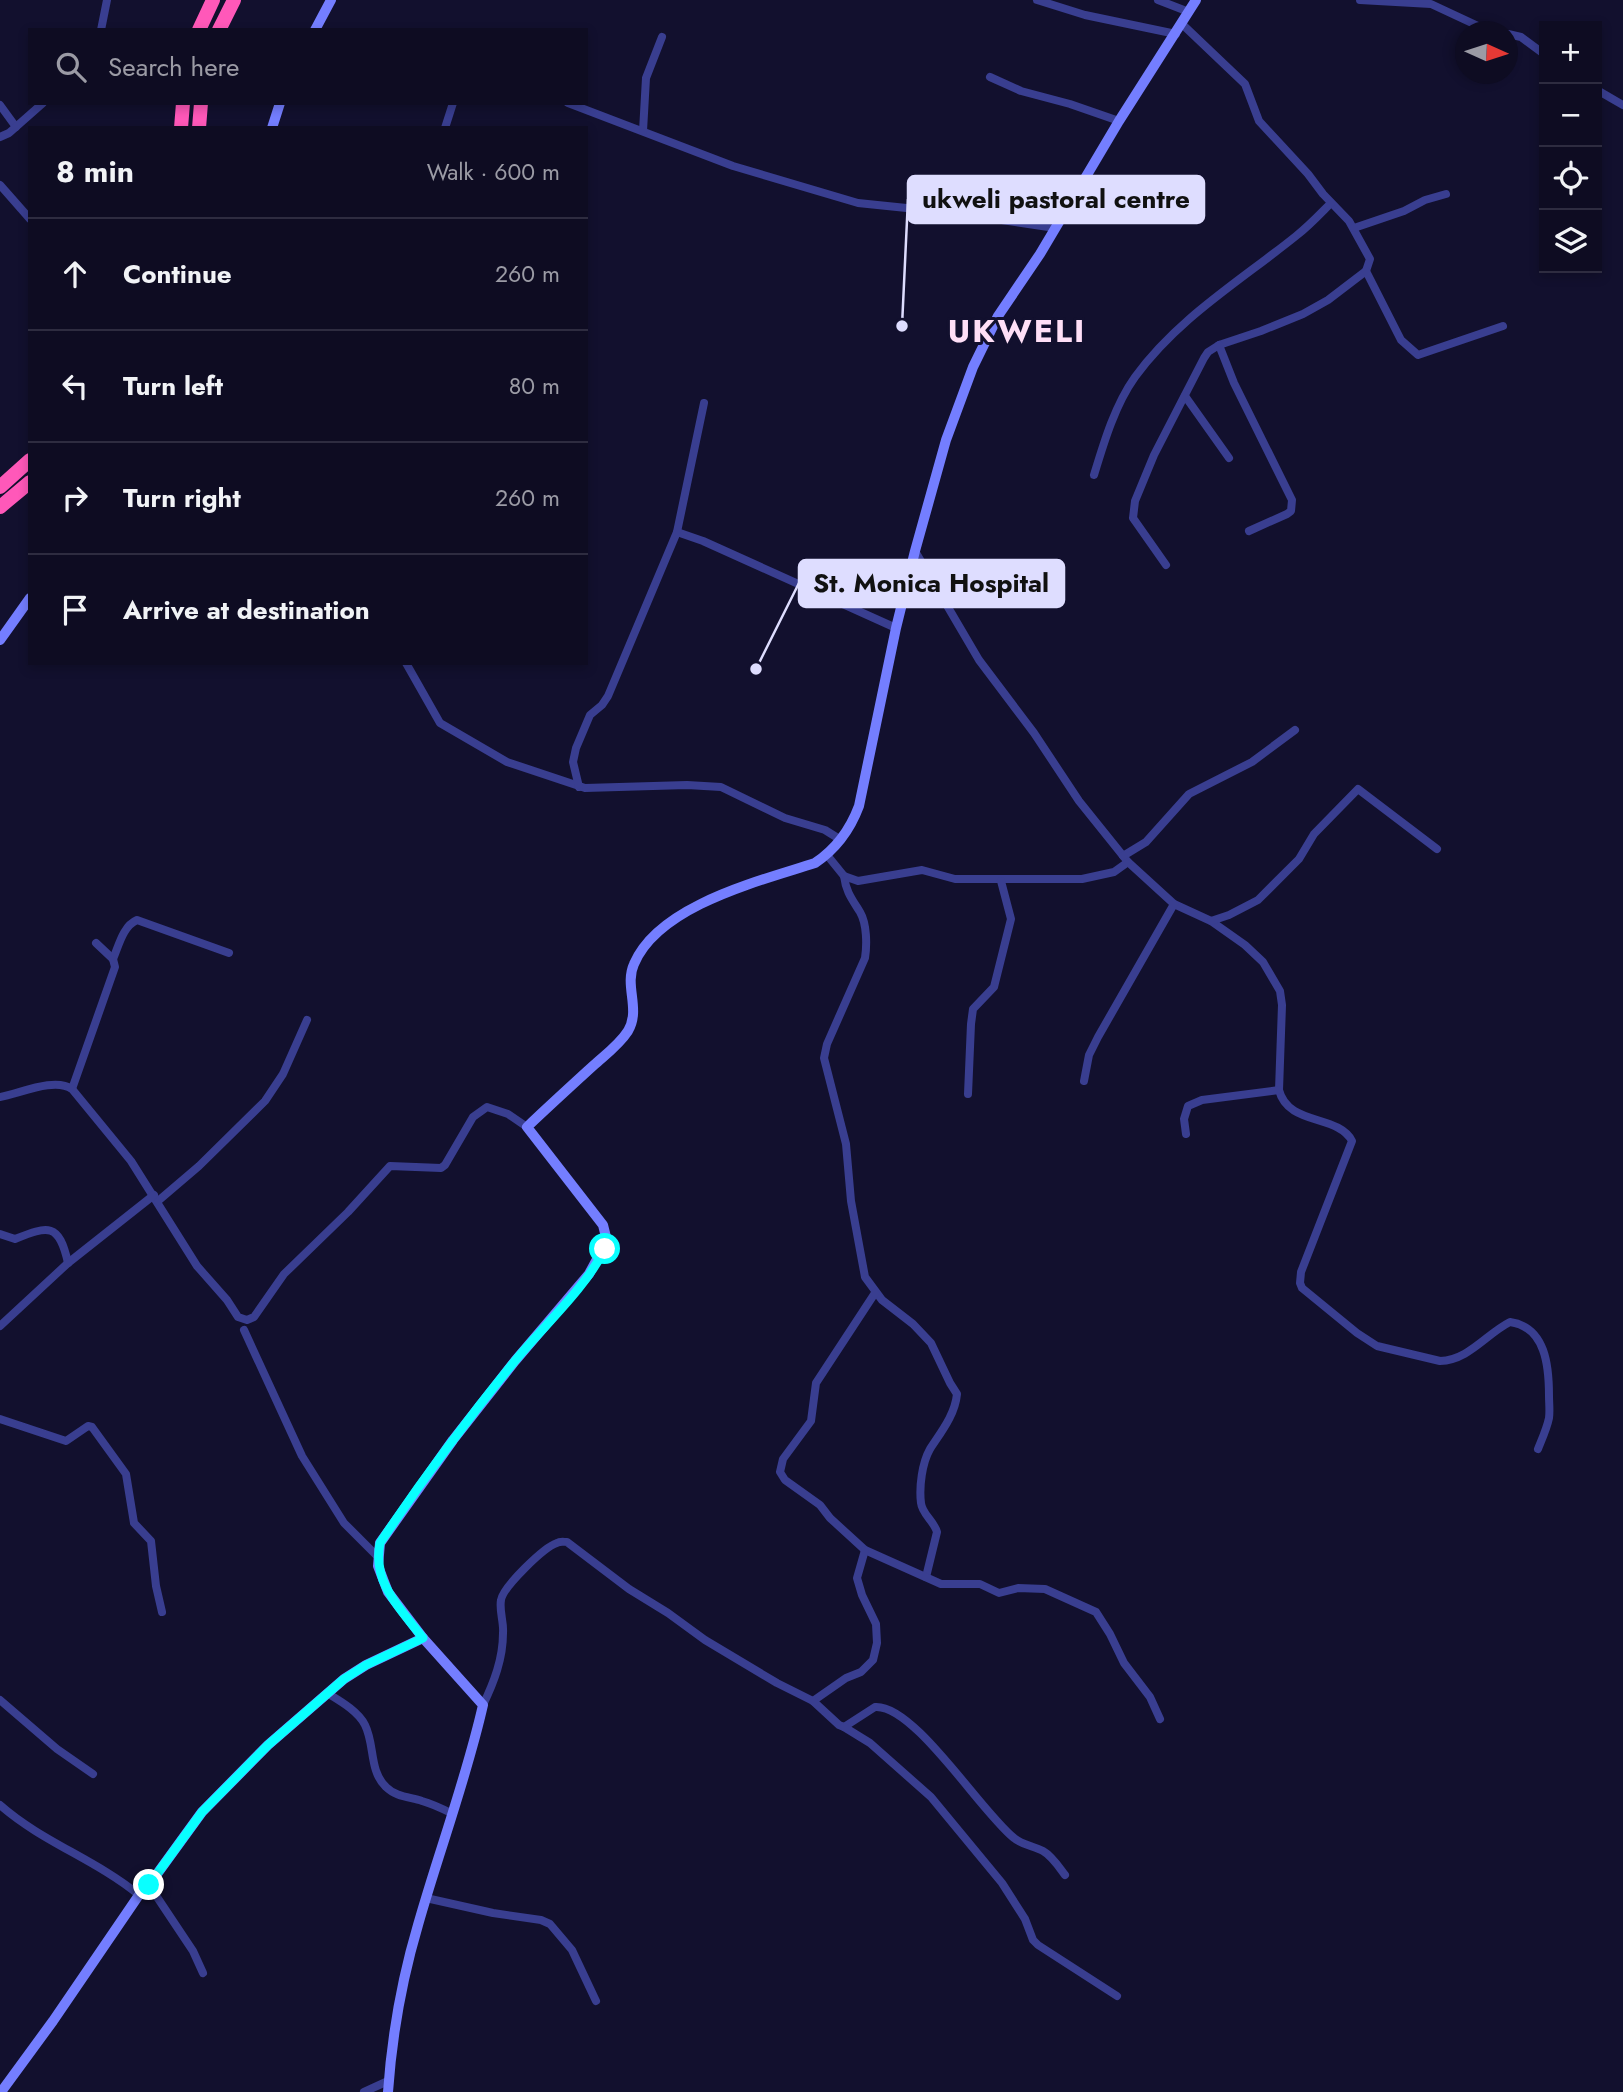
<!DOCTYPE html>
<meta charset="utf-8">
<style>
:root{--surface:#0e0c22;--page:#17152a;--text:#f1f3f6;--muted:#9b9ba5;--line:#2e2c40}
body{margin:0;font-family:Jost,sans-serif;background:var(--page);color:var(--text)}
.controls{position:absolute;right:21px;top:21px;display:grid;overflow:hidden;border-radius:0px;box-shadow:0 4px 10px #0003}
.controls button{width:63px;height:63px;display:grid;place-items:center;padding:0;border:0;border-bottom:2px solid var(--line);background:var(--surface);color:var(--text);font:35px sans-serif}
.compass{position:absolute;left:1455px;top:21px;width:63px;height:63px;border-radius:50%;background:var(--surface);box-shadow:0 4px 10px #0003;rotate:93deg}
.stop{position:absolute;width:21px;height:21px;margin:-16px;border:5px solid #09ffff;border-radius:50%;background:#fff}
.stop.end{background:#09ffff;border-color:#fff;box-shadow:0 2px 7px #0008}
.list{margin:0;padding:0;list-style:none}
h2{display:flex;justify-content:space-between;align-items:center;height:91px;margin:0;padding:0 28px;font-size:30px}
h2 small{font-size:23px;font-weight:400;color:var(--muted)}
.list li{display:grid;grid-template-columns:46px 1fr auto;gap:21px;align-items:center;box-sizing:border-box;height:112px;padding:0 28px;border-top:2px solid var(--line)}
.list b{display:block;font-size:26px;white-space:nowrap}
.list em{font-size:23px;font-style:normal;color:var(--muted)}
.icon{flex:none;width:38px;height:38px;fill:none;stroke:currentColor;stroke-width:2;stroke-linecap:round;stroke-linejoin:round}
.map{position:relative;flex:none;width:1623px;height:2092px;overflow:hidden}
.search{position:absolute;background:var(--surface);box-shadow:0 4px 10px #0003;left:28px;top:28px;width:560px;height:77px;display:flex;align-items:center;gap:18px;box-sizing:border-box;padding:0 24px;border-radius:0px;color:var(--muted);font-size:26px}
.panel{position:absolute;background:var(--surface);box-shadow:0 4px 10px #0003;left:28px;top:126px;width:560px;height:539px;border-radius:0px}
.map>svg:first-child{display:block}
</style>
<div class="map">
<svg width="1623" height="2092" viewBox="0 0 1623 2092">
<rect width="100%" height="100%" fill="#12102e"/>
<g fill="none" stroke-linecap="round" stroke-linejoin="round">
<!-- street -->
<g stroke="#393e90" stroke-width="8">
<polyline points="1037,0 1085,15 1176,34"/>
<polyline points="1158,0 1189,12"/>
<polyline points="1360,0 1431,4 1491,32"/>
<polyline points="1182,24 1245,84 1259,121 1308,174 1323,194 1349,221 1370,259 1366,271 1328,300 1303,314 1261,331 1219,345 1234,383 1292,500 1291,511 1287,514 1249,531"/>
<polyline points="101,30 107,0"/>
<polyline points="1508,34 1521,37 1544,54"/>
<polyline points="990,77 1021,91 1070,104 1119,121"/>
<polyline points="1597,90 1623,105"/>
<polyline points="568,103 733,166 858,203 955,213 1055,228"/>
<polyline points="0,105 16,127"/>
<polyline points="445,128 453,103"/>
<polyline points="643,131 646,78 662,37"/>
<polyline points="0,137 9,133 43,103"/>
<polyline points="0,185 30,219"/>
<polyline points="1354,228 1404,211 1425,200 1446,194"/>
<polyline points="1366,271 1401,340 1418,355 1503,326"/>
<polyline points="1185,396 1229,458"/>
<path d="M1094 475C1104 442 1115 405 1135 377 1178 318 1240 281 1296 236 1309 226 1320 214 1331 203"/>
<polyline points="677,532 703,541 896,628"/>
<path d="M915 551 979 660 1034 733 1079 801 1128 862 1174 904 1211 921 1245 945 1263 962 1280 991 1282 1005 1279 1090C1288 1126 1338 1114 1352 1141L1301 1272 1300 1283 1302 1288 1357 1333 1377 1346 1440 1361C1469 1360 1486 1334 1510 1322 1546 1327 1549 1367 1549 1396 1549 1403 1550 1411 1549 1418 1547 1428 1542 1439 1538 1449"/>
<polyline points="1166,565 1133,518 1135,501 1154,455 1204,358 1208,352 1219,345"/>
<polyline points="406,663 440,723 507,762 585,788 687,785 721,787 785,818 825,830 841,840"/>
<polyline points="579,787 573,762 576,748 590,715 602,705 608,696 677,532 704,403"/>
<polyline points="827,855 844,876 858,881 922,870 955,879 1082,879 1114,872 1128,862"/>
<polyline points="1123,856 1146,842 1189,794 1252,762 1295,730"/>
<path d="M844 876C846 892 852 899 860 912 867 924 867 945 865 958L827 1044 824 1058 846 1144 851 1201 865 1277 882 1300 913 1324 931 1343 950 1383 957 1394C955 1415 941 1432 930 1449 922 1463 919 1487 921 1503 922 1514 934 1521 937 1532L926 1577"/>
<polyline points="1211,921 1229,915 1258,900 1299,859 1314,834 1358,789 1437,849"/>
<path d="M113 959C119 945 123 926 137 920L229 953"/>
<polyline points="1084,1081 1089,1055 1098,1037 1174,904"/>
<polyline points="72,1089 115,967 113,959 96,943"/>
<polyline points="968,1094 971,1024 973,1009 994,987 1011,919 1001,881"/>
<path d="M0 1097C19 1094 54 1077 72 1089L131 1161 197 1266 227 1300 238 1317 247 1320 254 1317 284 1274 348 1212 390 1166 441 1168 445 1165 473 1117 487 1107 508 1114 527 1127"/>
<polyline points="1186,1134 1184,1119 1188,1106 1202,1100 1279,1090"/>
<polyline points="158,1201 199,1166 265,1101 283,1074 307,1020"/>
<path d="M0 1234 15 1239C48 1226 59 1222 68 1263"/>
<polyline points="875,1293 816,1383 811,1421 783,1459 780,1472 785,1480 820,1505 830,1518 865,1550 941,1584 980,1584 999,1593 1018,1588 1045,1589 1096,1612 1110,1634 1124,1663 1150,1697 1160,1719"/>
<polyline points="0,1326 68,1263 154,1195"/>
<polyline points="244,1330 302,1456 344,1523 377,1556"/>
<polyline points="0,1419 66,1441 88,1426 92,1427 126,1474 134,1523 151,1541 156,1586 162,1612"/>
<path d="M327 1693C340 1701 358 1711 365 1725 375 1745 369 1771 386 1787 396 1797 410 1797 422 1801 433 1804 443 1809 453 1814"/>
<polyline points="0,1700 57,1749 93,1774"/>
<polyline points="813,1701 846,1678 861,1672 873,1660 877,1643 876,1624 862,1595 857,1578 865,1550"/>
<path d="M483 1705C494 1682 503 1659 503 1633 504 1622 499 1611 501 1600 503 1587 544 1547 557 1543 560 1541 564 1542 567 1542L629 1589 668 1613 705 1640 777 1683 813 1701 839 1725 844 1727 875 1707C914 1704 981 1812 1014 1838 1022 1845 1034 1846 1043 1851 1052 1856 1059 1867 1065 1875"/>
<polyline points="844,1727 870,1743 931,1797 1002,1883 1025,1919 1033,1940 1038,1945 1117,1996"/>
<path d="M0 1805C42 1842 95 1859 139 1895"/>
<polyline points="149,1885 193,1951 203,1973"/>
<polyline points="426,1898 493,1913 541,1920 550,1924 572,1950 596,2001"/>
<polyline points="364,2092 388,2081"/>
</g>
<!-- secondary -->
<g stroke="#747eff" stroke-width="10">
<polyline points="315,30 331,0"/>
<polyline points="272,128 280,103"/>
<polyline points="0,640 30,598"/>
<polyline points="1,2092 53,2021 139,1895 149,1885 202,1812 268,1745 344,1679 366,1665 423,1638"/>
<path d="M388 2092C392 2035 402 1979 418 1925 439 1851 466 1780 483 1705L423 1638 388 1592 378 1566 380 1543 453 1440 515 1361 589 1274 607 1241 603 1225 527 1127C549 1106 571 1086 594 1065 605 1055 619 1045 628 1031 641 1009 624 986 634 964 659 905 760 881 815 863 836 849 850 830 859 806L896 628 915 551 946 440 973 367 998 316 1040 254 1119 121 1196 0"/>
</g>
<!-- highway -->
<g stroke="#ff58b9" stroke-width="14">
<polyline points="199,30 213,0"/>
<polyline points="219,30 234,0"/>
<polyline points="181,128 183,103"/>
<polyline points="199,128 201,103"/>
<polyline points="0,487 30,460"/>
<polyline points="0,507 30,482"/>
</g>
</g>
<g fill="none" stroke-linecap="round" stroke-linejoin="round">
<!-- route -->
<path stroke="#09ffff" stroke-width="9" d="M149 1885 202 1812 268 1745 344 1679 366 1665 423 1638C400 1608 372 1583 380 1543 422 1480 467 1420 514 1362 544 1325 583 1291 605 1249"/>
</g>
<g text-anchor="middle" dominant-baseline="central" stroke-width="6" stroke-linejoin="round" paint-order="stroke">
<!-- district labels -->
<g font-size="32" font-weight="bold" letter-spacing="2" fill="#ffdff7" stroke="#12102e">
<text x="1017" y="331">UKWELI</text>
</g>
</g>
<!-- callouts -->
<path fill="none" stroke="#deddff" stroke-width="2.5" d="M902 326L908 199M756 669L799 583"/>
<g fill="#deddff" stroke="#12102e" stroke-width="2.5">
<circle cx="902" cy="326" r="7"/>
<circle cx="756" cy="669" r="7"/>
</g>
<g fill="#deddff" stroke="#deddff" stroke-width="2.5">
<rect x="908" y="176" width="296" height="47" rx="7"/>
<rect x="799" y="560" width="265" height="47" rx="7"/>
</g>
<g font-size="26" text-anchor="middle" font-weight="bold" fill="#111">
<text x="1056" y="208">ukweli pastoral centre</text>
<text x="931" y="592">St. Monica Hospital</text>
</g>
</svg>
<div class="controls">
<button>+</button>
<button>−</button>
<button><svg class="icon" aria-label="locate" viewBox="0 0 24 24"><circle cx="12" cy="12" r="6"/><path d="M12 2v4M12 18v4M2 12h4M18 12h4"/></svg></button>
<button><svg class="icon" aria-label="layers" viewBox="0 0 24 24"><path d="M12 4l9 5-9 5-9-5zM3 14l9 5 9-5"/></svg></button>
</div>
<svg class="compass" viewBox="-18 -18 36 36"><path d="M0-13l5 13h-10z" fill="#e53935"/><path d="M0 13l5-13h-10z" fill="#9b9ba5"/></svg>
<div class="stop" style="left:605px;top:1249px"></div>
<div class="stop end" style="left:149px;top:1885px"></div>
<div class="search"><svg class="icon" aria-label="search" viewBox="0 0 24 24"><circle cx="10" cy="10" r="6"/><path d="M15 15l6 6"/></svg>Search here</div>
<section class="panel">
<h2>8 min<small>Walk · 600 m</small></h2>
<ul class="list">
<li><svg class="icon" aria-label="ahead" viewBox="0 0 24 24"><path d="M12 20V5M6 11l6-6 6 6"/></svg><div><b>Continue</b></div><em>260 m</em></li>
<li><svg class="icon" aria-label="left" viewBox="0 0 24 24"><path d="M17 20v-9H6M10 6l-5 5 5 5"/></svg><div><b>Turn left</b></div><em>80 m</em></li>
<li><svg class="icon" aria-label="right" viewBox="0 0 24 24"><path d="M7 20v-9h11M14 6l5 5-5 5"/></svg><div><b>Turn right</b></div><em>260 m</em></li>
<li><svg class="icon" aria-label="arrive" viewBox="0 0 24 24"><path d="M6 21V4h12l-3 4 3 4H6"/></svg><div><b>Arrive at destination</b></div></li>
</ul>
</section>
</div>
